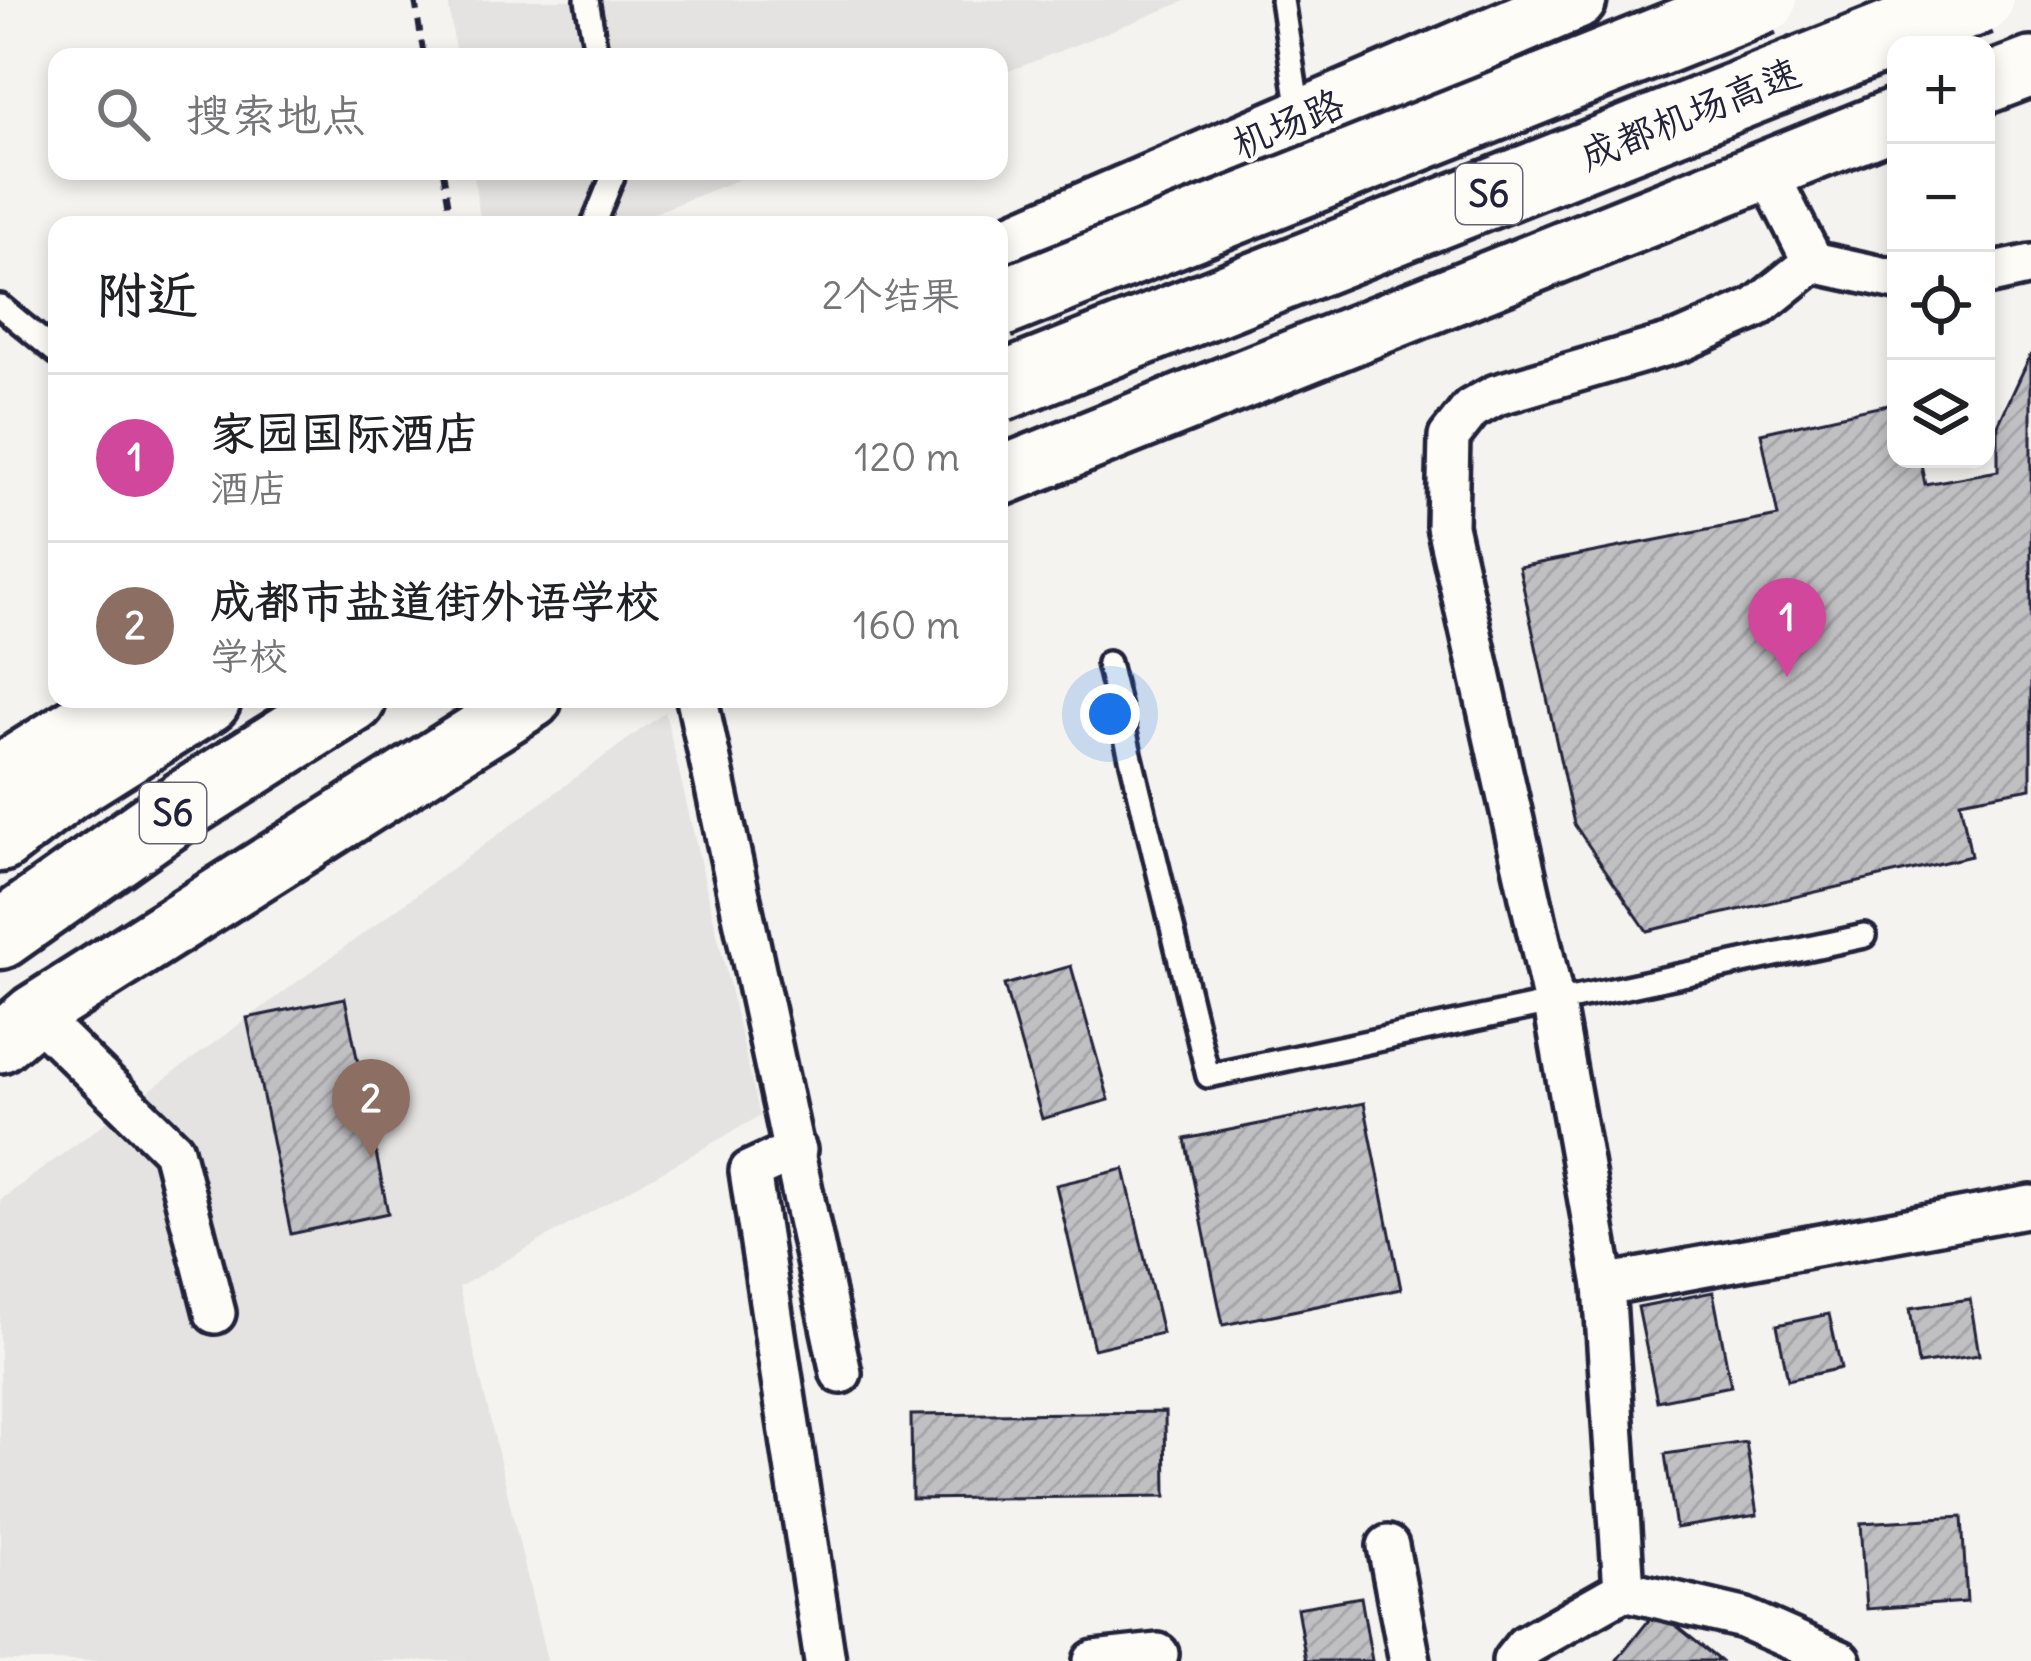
<!DOCTYPE html>
<html lang="zh">
<meta charset="utf-8">
<style>
:root{--surface:#fff;--page:#f6f6f6;--text:#202124;--muted:#757577;--line:#e0e0e0;--accent:#ea580c}
body{margin:0;font-family:Delius,"LXGW WenKai TC",sans-serif;background:var(--page);color:var(--text)}
.controls{position:absolute;right:36px;top:36px;display:grid;overflow:hidden;border-radius:24px;box-shadow:0 6px 18px #0003}
.controls button{width:108px;height:108px;display:grid;place-items:center;padding:0;border:0;border-bottom:3px solid var(--line);background:var(--surface);color:var(--text);font:60px sans-serif}
.you{position:absolute;left:1110px;top:714px;width:42px;height:42px;margin:-30px;border:9px solid #fff;border-radius:50%;background:#1a73e8;box-shadow:0 0 0 18px #1a73e833}
.badge{display:grid;place-items:center;width:78px;height:78px;border-radius:50%;background:var(--accent);color:#fff;font-size:39px;font-weight:700}
.pin{position:absolute;translate:-50% -99px;filter:drop-shadow(0 3px 6px #0008)}
.pin::after{content:'';position:absolute;top:63px;width:42px;height:36px;background:inherit;clip-path:polygon(0 0,100% 0,50% 100%)}
.list{margin:0;padding:0;list-style:none}
h2{display:flex;justify-content:space-between;align-items:center;height:156px;margin:0;padding:0 48px;font-size:51px}
h2 small{font-size:39px;font-weight:400;color:var(--muted)}
.list li{display:grid;grid-template-columns:78px 1fr auto;gap:36px;align-items:center;box-sizing:border-box;height:168px;padding:0 48px;border-top:3px solid var(--line)}
.list b{display:block;font-size:45px;white-space:nowrap}
.list p{margin:0;font-size:39px;white-space:nowrap;color:var(--muted)}
.list em{font-size:39px;font-style:normal;color:var(--muted)}
.icon{flex:none;width:66px;height:66px;fill:none;stroke:currentColor;stroke-width:2;stroke-linecap:round;stroke-linejoin:round}
.map{position:relative;flex:none;width:2031px;height:1661px;overflow:hidden}
.search{position:absolute;background:var(--surface);box-shadow:0 6px 18px #0003;left:48px;top:48px;width:960px;height:132px;display:flex;align-items:center;gap:30px;box-sizing:border-box;padding:0 42px;border-radius:24px;color:var(--muted);font-size:45px}
.panel{position:absolute;background:var(--surface);box-shadow:0 6px 18px #0003;left:48px;top:216px;width:960px;height:492px;border-radius:24px}
.map>svg:first-child{display:block}
</style>
<div class="map">
<svg width="2031" height="1661" viewBox="0 0 2031 1661">
<defs>
<pattern id="building-hatch" width="6" height="6" patternUnits="userSpaceOnUse" patternTransform="scale(3)"><rect width="6" height="6" fill="#c0bfc2"/><path d="M-1 1l2-2M0 6l6-6M5 7l2-2" fill="none" stroke="#a5a4a8"/></pattern>
</defs>
<rect width="100%" height="100%" fill="#f4f3ef"/>
<filter id="ink" filterUnits="userSpaceOnUse"><feTurbulence type="fractalNoise" baseFrequency=".00833" numOctaves="2"/><feDisplacementMap in="SourceGraphic" scale="24" xChannelSelector="R" yChannelSelector="G"/><feConvolveMatrix kernelMatrix="1 2 1 2 8 2 1 2 1" color-interpolation-filters="sRGB"/></filter>
<g filter="url(#ink)">
<!-- built -->
<g fill="#e4e3e2">
<polygon points="448,0 1188,0 999,75 999,57 456,57"/>
<polygon points="473,171 760,171 624,225 481,225"/>
<polygon points="665,712 760,1116 459,1287 547,1661 0,1661 0,1200"/>
</g>
<!-- building -->
<g fill="url(#building-hatch)" stroke="#22223b" stroke-width="3">
<polygon points="2031,354 2031,788 1960,801 1971,856 1647,931 1574,824 1519,567 1778,516 1761,433 1896,403 1896,459 1920,459 1925,484 1998,471 1998,425"/>
<polygon points="1071,966 1109,1100 1042,1119 1004,985"/>
<polygon points="345,998 388,1213 291,1234 247,1018"/>
<polygon points="1364,1103 1401,1289 1223,1325 1185,1139"/>
<polygon points="1124,1169 1162,1333 1094,1349 1056,1185"/>
<polygon points="1713,1292 1731,1386 1657,1401 1638,1307"/>
<polygon points="1970,1299 1979,1355 1918,1364 1910,1308"/>
<polygon points="1829,1314 1841,1368 1788,1380 1777,1325"/>
<polygon points="1165,1412 1166,1496 912,1499 911,1415"/>
<polygon points="1746,1442 1757,1515 1676,1528 1665,1454"/>
<polygon points="1962,1517 1967,1602 1867,1609 1861,1523"/>
<polygon points="1361,1597 1372,1661 1306,1661 1297,1608"/>
<polygon points="1657,1610 1720,1661 1616,1661"/>
</g>
<g fill="none" stroke-linecap="round" stroke-linejoin="round">
<defs>
<g id="lane">
<polyline points="587,0 597,57"/>
<polyline points="1282,0 1300,118"/>
<polyline points="593,225 615,171"/>
<polyline points="0,306 57,353"/>
<polyline points="1108,663 1208,1076 1865,936"/>
</g>
<g id="street">
<polyline points="1813,262 1896,280"/>
<polyline points="1986,275 2031,265"/>
<polyline points="697,699 841,1373"/>
<polyline points="34,1014 173,1150 215,1313"/>
<polyline points="796,1150 750,1171 825,1661"/>
<polyline points="1604,1285 1553,999 1447,526 1449,437 1471,409 1496,395 1681,341 1756,308 1813,262 1765,167"/>
<polyline points="1388,1546 1410,1661"/>
<polyline points="1624,1590 1743,1618 1841,1661"/>
<polyline points="1094,1661 1158,1654"/>
<polyline points="1513,1661 1525,1646 1624,1590 1604,1285 2031,1206"/>
</g>
<g id="secondary">
<polyline points="1986,84 2031,67"/>
<polyline points="999,249 1577,0"/>
<polyline points="999,477 1896,118"/>
<polyline points="0,774 119,699"/>
<polyline points="0,1043 34,1014 532,699"/>
</g>
<g id="highway">
<polyline points="0,838 65,788 207,699"/>
<polyline points="0,935 187,803 352,699"/>
</g>
</defs>
<!-- lane casing -->
<use href="#lane" stroke="#22223b" stroke-width="30"/>
<!-- street casing -->
<use href="#street" stroke="#22223b" stroke-width="48"/>
<!-- secondary casing -->
<use href="#secondary" stroke="#22223b" stroke-width="66"/>
<!-- highway casing -->
<use href="#highway" stroke="#22223b" stroke-width="75"/>
<!-- path -->
<g stroke="#22223b" stroke-width="6" stroke-dasharray="12 9" stroke-linecap="butt">
<polyline points="415,0 424,57"/>
<polyline points="443,171 452,225"/>
</g>
<!-- lane -->
<use href="#lane" stroke="#fdfcf7" stroke-width="21"/>
<!-- street -->
<use href="#street" stroke="#fdfcf7" stroke-width="39"/>
<!-- secondary -->
<use href="#secondary" stroke="#fdfcf7" stroke-width="57"/>
<!-- highway -->
<use href="#highway" stroke="#fdfcf7" stroke-width="66"/>
<defs>
<g id="highway-bridge">
<polyline points="999,304 1763,0"/>
<polyline points="999,388 1980,0"/>
</g>
</defs>
<!-- highway-bridge casing -->
<use href="#highway-bridge" stroke="#22223b" stroke-width="75" stroke-linecap="butt"/>
<!-- highway-bridge -->
<use href="#highway-bridge" stroke="#fdfcf7" stroke-width="66"/>
</g>
</g>
<g text-anchor="middle" dominant-baseline="central" stroke-width="9" stroke-linejoin="round" paint-order="stroke">
<!-- shield labels -->
<g fill="#fdfcf7" stroke="#646373" stroke-width="3">
<rect x="1456" y="164" width="66" height="60" rx="9"/>
<rect x="140" y="783" width="66" height="60" rx="9"/>
</g>
<g font-size="36" font-weight="bold" fill="#22223b">
<text x="1489" y="194">S6</text>
<text x="173" y="813">S6</text>
</g>
<!-- street labels -->
<g font-size="39" fill="#22223b" stroke="#fdfcf7">
<text transform="translate(1690 114) rotate(-22)">成都机场高速</text>
<text transform="translate(1288 124) rotate(-23)">机场路</text>
</g>
</g>
</svg>
<div class="controls">
<button>+</button>
<button>−</button>
<button><svg class="icon" aria-label="locate" viewBox="0 0 24 24"><circle cx="12" cy="12" r="6"/><path d="M12 2v4M12 18v4M2 12h4M18 12h4"/></svg></button>
<button><svg class="icon" aria-label="layers" viewBox="0 0 24 24"><path d="M12 4l9 5-9 5-9-5zM3 14l9 5 9-5"/></svg></button>
</div>
<div class="you"></div>
<div class="pin badge" style="left:1787px;top:677px;background:#d1479c">1</div>
<div class="pin badge" style="left:371px;top:1158px;background:#8d6e63">2</div>
<div class="search"><svg class="icon" aria-label="search" viewBox="0 0 24 24"><circle cx="10" cy="10" r="6"/><path d="M15 15l6 6"/></svg>搜索地点</div>
<section class="panel">
<h2>附近<small>2个结果</small></h2>
<ul class="list">
<li><span class="badge" style="background:#d1479c">1</span><div><b>家园国际酒店</b><p>酒店</p></div><em>120 m</em></li>
<li><span class="badge" style="background:#8d6e63">2</span><div><b>成都市盐道街外语学校</b><p>学校</p></div><em>160 m</em></li>
</ul>
</section>
</div>
